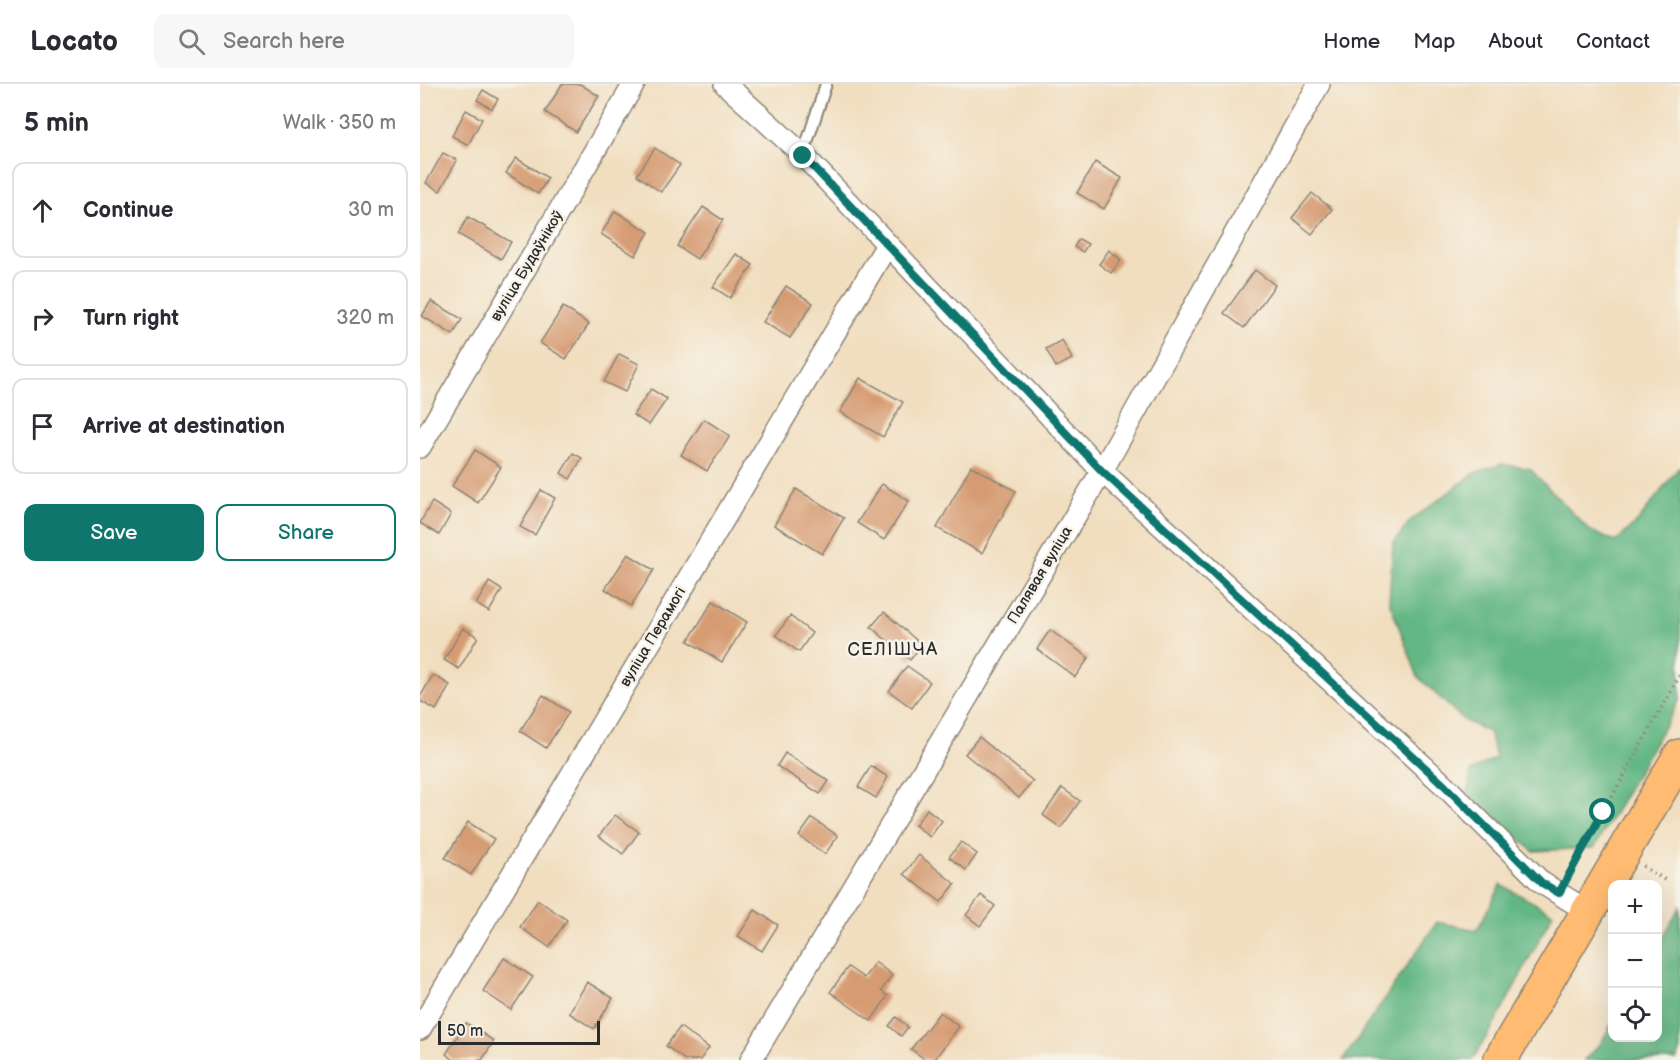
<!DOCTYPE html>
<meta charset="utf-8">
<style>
:root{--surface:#fff;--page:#f7f7f7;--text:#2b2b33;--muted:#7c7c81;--line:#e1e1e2;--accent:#0f766e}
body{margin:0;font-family:"Balsamiq Sans",sans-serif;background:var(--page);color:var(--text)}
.controls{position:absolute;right:18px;bottom:18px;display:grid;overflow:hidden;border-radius:12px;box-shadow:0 6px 24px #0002}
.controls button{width:54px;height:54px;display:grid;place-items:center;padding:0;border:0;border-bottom:2px solid var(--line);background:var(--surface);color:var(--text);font:30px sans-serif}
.scale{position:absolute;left:18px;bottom:15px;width:162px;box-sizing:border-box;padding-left:6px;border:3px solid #2b2b2b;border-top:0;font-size:16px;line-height:21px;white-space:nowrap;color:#2b2b2b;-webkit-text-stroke:4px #f7f3e8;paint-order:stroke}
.stop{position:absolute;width:18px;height:18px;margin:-14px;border:4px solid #0f766e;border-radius:50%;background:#fff}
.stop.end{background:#0f766e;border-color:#fff;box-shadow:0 2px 6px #0008}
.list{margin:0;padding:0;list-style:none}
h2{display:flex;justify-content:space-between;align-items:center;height:78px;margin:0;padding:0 24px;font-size:26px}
h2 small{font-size:20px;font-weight:400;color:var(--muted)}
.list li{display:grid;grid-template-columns:39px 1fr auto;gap:18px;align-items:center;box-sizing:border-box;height:96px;margin:0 12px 12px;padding:0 12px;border:2px solid var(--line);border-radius:12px}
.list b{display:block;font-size:22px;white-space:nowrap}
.list em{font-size:20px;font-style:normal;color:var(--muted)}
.actions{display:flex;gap:12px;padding:18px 24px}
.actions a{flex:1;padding:14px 0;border:2px solid var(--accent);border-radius:12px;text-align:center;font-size:21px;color:var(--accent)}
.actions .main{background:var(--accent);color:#fff}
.icon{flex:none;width:33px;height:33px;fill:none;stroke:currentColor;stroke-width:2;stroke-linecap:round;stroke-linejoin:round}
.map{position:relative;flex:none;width:1260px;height:976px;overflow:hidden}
header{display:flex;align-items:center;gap:36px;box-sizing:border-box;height:84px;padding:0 30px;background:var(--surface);border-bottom:2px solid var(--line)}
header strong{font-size:28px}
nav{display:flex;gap:33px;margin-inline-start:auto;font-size:21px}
.search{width:420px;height:54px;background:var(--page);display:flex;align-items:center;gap:15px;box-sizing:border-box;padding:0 21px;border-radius:12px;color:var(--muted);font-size:22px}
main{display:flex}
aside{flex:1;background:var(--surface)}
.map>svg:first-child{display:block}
</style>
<header>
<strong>Locato</strong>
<div class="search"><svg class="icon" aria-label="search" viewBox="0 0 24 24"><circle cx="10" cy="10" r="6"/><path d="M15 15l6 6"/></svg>Search here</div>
<nav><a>Home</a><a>Map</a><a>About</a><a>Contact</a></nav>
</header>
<main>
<aside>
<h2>5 min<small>Walk · 350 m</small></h2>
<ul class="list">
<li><svg class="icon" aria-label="ahead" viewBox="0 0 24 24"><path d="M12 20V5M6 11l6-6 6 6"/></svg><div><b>Continue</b></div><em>30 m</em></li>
<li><svg class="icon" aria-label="right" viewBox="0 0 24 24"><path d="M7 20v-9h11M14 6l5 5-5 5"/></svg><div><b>Turn right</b></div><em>320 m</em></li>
<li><svg class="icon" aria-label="arrive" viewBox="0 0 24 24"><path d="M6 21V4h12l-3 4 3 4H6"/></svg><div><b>Arrive at destination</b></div></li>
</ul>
<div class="actions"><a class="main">Save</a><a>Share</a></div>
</aside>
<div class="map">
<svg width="1260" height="976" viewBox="0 0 1260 976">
<rect width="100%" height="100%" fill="#f7f3e8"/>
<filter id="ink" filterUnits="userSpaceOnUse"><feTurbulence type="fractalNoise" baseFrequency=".0167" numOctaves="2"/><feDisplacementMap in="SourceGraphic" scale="12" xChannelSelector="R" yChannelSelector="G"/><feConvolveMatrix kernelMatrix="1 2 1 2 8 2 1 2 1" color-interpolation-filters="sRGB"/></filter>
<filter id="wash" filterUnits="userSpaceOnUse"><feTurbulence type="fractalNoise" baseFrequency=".008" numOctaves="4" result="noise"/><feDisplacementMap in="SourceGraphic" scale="24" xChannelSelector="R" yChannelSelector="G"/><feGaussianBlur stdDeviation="1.35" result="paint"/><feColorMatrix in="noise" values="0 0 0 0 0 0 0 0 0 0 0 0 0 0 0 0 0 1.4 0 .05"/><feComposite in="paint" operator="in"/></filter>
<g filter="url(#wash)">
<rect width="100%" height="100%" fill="#f1debf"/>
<!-- forest -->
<g fill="#64b784" stroke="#487158" stroke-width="1.5">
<polygon points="1082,380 1110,385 1169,446 1195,458 1218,437 1260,382 1260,615 1174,764 1113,767 1048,709 1051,687 1076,674 1069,648 1045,637 998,593 969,517 973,460 990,437 1055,389"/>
<polygon points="1081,801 1133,829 1076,938 1052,976 923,976 1017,838 1057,846"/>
<polygon points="1260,823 1260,969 1256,976 1164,976 1181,959 1192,939 1192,954 1238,954 1238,862"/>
</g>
<g id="blocks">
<!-- building -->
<g fill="#d69b72">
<polygon points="142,0 160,0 179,12 156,48 125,28"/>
<polygon points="63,6 78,15 72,25 57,16"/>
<polygon points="46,26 62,35 48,61 32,52"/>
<polygon points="235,64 260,81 241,108 217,91"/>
<polygon points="23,69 37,76 20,107 6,99"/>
<polygon points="96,74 128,94 118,110 86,89"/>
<polygon points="675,78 702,94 684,125 657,109"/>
<polygon points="892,109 912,125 892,150 872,134"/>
<polygon points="283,123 303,136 277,175 257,162"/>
<polygon points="195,127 229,148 215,172 181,150"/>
<polygon points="48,133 91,158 81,175 38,150"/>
<polygon points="659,155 668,160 663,168 654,163"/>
<polygon points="689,166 701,176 691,189 679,180"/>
<polygon points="316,170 333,181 310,214 293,203"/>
<polygon points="835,186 855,201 824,244 804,229"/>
<polygon points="366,202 393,219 370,254 343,238"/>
<polygon points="11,217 42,235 33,251 2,232"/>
<polygon points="143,223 169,240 146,275 120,259"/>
<polygon points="642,256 652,275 636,283 626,265"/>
<polygon points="199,270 219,280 205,308 184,298"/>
<polygon points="440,294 483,318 463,353 420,328"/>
<polygon points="231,305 247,315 229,341 213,331"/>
<polygon points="284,335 310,352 287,387 261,371"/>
<polygon points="55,366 81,383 58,419 32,402"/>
<polygon points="153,369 162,374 150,395 141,389"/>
<polygon points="551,382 596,407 562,469 517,444"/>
<polygon points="462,400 489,417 464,456 437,439"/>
<polygon points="376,405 424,434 402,470 354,441"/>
<polygon points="121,406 135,414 115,451 100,443"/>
<polygon points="12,418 31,430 19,451 0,439"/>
<polygon points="208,470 234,486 211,522 185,505"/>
<polygon points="69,498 82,506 69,528 56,520"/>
<polygon points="293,517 327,538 302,578 268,557"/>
<polygon points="464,528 502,561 490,576 451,543"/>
<polygon points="370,532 392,549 379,568 356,551"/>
<polygon points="43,544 58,553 39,585 24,576"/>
<polygon points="630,546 669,574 655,593 617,565"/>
<polygon points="487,582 510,598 492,624 469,607"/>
<polygon points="13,591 30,601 16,626 0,617 0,613"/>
<polygon points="123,611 149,628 126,664 100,647"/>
<polygon points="559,653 613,697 599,714 545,670"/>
<polygon points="365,669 409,697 400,710 357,682"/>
<polygon points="451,682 468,693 456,714 438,703"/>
<polygon points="642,704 660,717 641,744 623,731"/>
<polygon points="507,725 522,737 510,753 495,741"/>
<polygon points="195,731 219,748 203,770 179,752"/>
<polygon points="392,734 418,752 405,770 379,752"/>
<polygon points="48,738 74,755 51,791 25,774"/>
<polygon points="541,758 557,770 546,786 529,773"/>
<polygon points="499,771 535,800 521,818 484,790"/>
<polygon points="561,811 575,822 560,842 546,831"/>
<polygon points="118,816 147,836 129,863 100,843"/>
<polygon points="335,826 358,841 342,867 318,852"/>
<polygon points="84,874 113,893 91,926 63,907"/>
<polygon points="455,878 472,891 461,907 468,912 451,937 410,908 428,883 444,894"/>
<polygon points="167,898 193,914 174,945 149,929"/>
<polygon points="520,928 539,943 514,976 506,976 491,965"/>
<polygon points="476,933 488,943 481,952 469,942"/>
<polygon points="46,939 74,957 62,976 34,976 26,970"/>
<polygon points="260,943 289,964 280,976 265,976 246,962"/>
</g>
</g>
</g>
<g filter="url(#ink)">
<use href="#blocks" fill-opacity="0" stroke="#8e8475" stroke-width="1.5"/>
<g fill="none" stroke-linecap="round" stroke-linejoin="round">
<defs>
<polyline id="service" points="383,71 406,0"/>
<g id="minor">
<polyline points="305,0 383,71 682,387 1024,701 1122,799 1167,827"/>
<polyline points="0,363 214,0"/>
<polyline points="0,945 467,161"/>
<polyline points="331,976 682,387 899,0"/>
</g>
<polyline id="primary" points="1080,976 1260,672"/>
</defs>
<!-- service casing -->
<use href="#service" stroke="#8e8475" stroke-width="14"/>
<!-- minor casing -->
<use href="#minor" stroke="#8e8475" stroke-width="24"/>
<!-- primary casing -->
<use href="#primary" stroke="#8e8475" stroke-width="36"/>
<!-- path -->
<g stroke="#8e8475" stroke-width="4" stroke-dasharray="1.5 4.5" stroke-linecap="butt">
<polyline points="1223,782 1248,798"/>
<polyline points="1148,792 1260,591"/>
</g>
<!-- service -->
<use href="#service" stroke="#fff" stroke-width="10"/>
<!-- minor -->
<use href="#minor" stroke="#fff" stroke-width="21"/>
<!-- primary -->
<use href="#primary" stroke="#ffbb71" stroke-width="33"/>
</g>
</g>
<g fill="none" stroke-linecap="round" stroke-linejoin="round" filter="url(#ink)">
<!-- route -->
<polyline stroke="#0f766e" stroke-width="8" points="383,72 682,387 1024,701 1122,799 1139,809 1183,728"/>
</g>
<g text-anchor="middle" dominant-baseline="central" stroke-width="5" stroke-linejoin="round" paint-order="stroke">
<!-- street labels -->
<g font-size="15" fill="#2b2b2b" stroke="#f7f3e8">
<text transform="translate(107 182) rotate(-59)">вуліца Будаўнікоў</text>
<text transform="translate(620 491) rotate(-59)">Палявая вуліца</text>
<text transform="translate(233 553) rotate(-59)">вуліца Перамогі</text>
</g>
<!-- quarter labels -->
<g font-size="18" letter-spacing="1.5" fill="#2b2b2b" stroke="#f7f3e8">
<text x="473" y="565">СЕЛІШЧА</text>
</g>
</g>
</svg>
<div class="controls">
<button>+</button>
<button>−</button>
<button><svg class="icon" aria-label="locate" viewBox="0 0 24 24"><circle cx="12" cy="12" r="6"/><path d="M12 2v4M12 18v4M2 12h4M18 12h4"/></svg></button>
</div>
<div class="scale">50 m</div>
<div class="stop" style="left:1183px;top:728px"></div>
<div class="stop end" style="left:383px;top:72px"></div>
</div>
</main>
